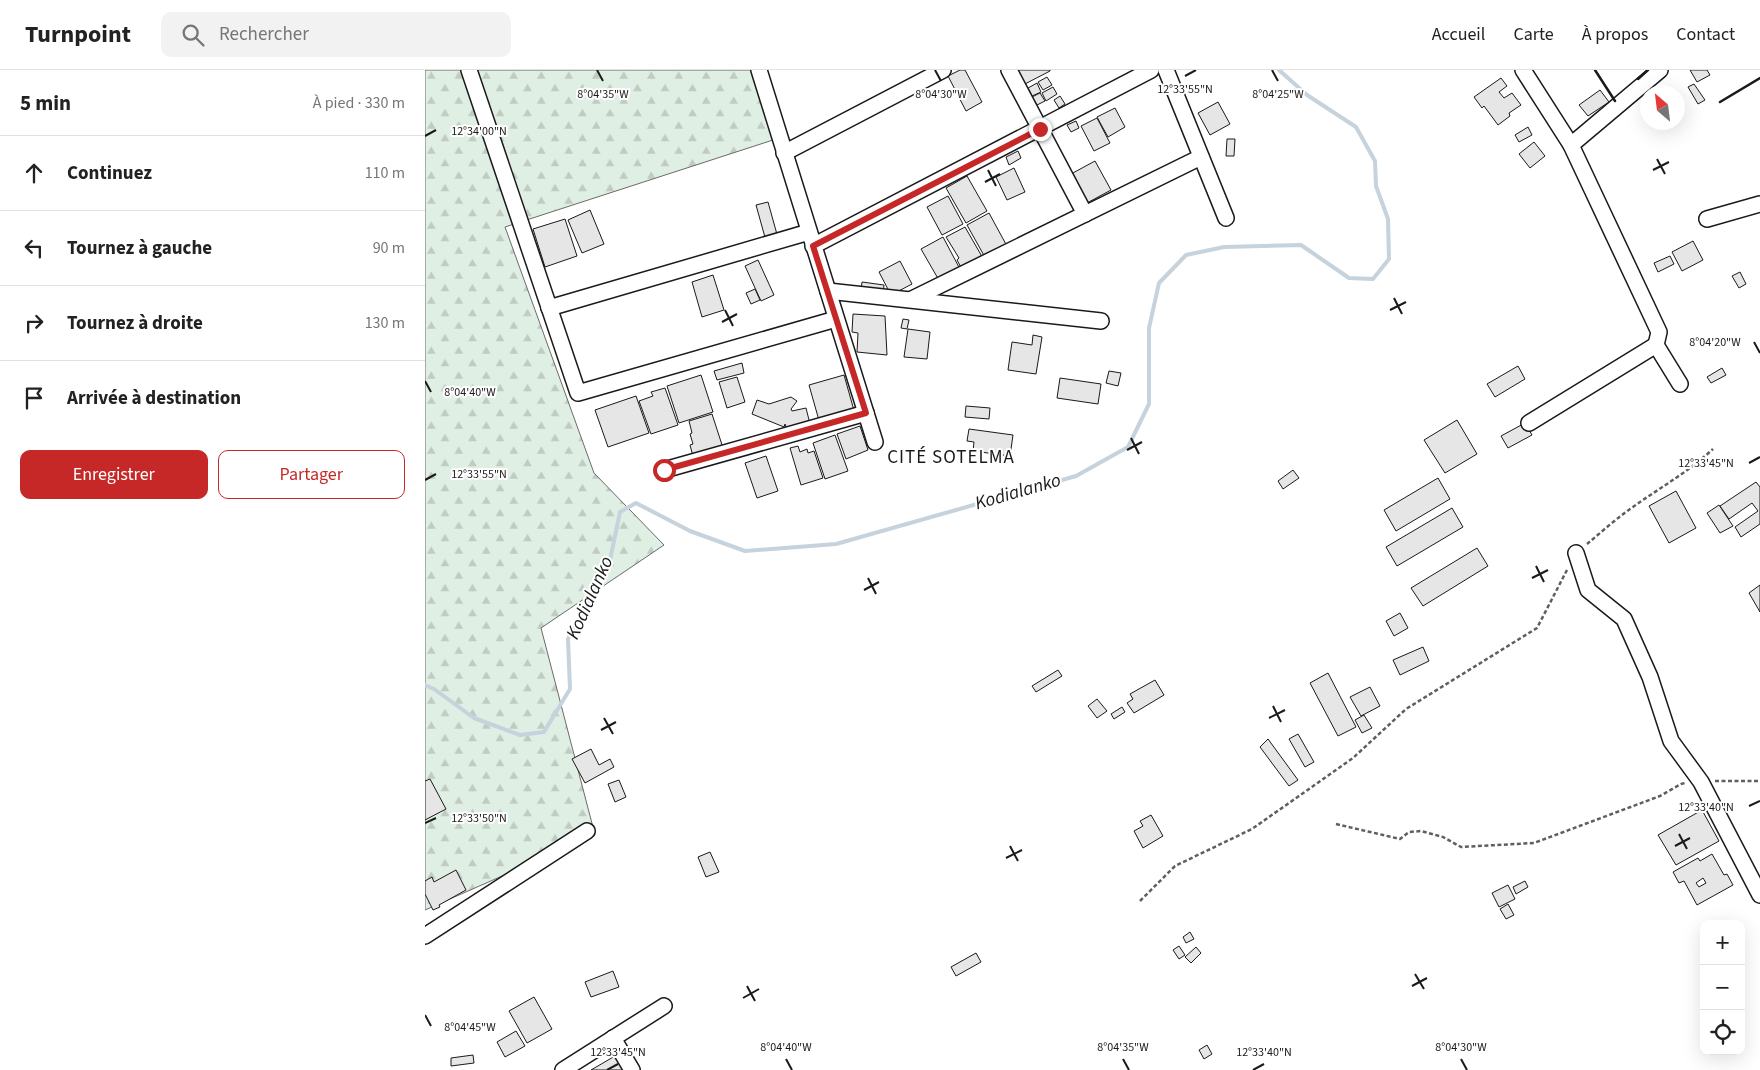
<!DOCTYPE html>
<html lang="fr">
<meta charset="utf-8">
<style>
:root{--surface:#fff;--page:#f2f2f2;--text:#222;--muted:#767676;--line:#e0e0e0;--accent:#c62828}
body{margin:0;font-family:"Source Sans 3",sans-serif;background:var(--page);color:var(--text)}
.controls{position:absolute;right:15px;bottom:15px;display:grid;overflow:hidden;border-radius:10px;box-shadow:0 5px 20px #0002}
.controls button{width:45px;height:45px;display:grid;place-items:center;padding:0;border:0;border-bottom:1px solid var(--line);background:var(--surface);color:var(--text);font:25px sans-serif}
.compass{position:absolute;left:1215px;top:15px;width:45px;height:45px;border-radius:50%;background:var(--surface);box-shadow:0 5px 20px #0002;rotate:332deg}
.stop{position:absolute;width:15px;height:15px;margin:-11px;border:4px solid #c62828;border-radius:50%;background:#fff}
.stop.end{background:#c62828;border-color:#fff;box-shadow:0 1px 5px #0008}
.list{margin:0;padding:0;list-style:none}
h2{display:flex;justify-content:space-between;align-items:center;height:65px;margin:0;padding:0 20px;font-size:21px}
h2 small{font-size:16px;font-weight:400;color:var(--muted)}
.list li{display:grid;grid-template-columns:32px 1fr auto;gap:15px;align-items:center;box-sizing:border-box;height:75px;padding:0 20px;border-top:1px solid var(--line)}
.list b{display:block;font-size:19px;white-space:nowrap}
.list em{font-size:16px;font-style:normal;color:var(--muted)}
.actions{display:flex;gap:10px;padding:15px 20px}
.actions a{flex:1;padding:11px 0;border:1px solid var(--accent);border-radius:10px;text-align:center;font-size:18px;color:var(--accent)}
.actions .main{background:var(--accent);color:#fff}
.icon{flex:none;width:28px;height:28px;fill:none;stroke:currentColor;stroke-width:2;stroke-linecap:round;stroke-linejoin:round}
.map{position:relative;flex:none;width:1335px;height:1000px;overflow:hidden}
header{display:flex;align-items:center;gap:30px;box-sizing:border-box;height:70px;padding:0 25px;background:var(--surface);border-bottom:1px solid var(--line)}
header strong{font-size:24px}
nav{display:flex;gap:28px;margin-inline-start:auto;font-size:18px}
.search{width:350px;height:45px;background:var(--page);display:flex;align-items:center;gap:12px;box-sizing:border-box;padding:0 18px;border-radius:10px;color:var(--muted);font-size:19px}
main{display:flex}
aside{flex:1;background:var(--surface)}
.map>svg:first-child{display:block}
</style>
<header>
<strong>Turnpoint</strong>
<div class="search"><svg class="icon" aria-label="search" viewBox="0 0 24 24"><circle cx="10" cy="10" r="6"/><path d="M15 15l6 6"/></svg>Rechercher</div>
<nav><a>Accueil</a><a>Carte</a><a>À propos</a><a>Contact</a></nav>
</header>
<main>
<aside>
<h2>5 min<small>À pied · 330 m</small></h2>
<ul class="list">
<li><svg class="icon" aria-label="ahead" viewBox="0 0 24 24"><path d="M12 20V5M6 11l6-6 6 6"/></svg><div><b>Continuez</b></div><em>110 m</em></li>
<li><svg class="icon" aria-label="left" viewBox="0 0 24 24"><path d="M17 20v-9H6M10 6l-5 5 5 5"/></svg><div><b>Tournez à gauche</b></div><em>90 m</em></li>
<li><svg class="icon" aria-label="right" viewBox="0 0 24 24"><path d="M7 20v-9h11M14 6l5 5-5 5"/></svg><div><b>Tournez à droite</b></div><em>130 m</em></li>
<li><svg class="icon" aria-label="arrive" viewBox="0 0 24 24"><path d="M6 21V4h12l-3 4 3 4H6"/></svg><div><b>Arrivée à destination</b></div></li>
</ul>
<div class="actions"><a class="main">Enregistrer</a><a>Partager</a></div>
</aside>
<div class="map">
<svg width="1335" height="1000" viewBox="0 0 1335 1000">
<defs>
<pattern id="forest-firs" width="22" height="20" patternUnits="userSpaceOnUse" patternTransform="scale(1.25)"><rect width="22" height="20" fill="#e0efe3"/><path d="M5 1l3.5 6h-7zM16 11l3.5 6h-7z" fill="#c0ccc2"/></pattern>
</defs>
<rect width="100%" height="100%" fill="#fff"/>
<!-- forest -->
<polygon fill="url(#forest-firs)" stroke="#6a6a6a" points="0,0 327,0 348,70 80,157 169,403 239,475 116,558 170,765 0,840"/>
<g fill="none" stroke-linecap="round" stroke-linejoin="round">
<!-- stream -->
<polyline stroke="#c6d2dc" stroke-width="4" points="0,615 9,619 49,648 95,665 119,662 145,619 143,569 185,490 195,442 211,433 265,461 320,481 411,474 651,406 703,377 724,334 724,258 734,213 761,185 799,177 876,175 924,208 948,209 964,189 963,149 951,116 950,91 931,57 882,25 854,0"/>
</g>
<!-- building -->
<g fill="#e6e6e6" stroke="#1a1a1a" fill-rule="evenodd">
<polygon points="535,0 540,0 557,32 541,41 523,6"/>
<polygon points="590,0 625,0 625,1 598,15"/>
<polygon points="1265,0 1282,0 1285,5 1272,12"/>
<polygon points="622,7 627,15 618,20 613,12"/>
<polygon points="1076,8 1082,16 1074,22 1079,28 1087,23 1096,35 1084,43 1085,46 1073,55 1059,36 1057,38 1049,27"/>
<polygon points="612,13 616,22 607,26 603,18"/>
<polygon points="1269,14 1280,30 1273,34 1263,17"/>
<polygon points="628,17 632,24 621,31 617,23"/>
<polygon points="1175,20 1184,32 1163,46 1154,35"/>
<polygon points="615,23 620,31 612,35 607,27"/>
<polygon points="635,26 640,34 634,38 629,30"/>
<polygon points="793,32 805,54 785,65 773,43"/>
<polygon points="690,38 700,57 683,67 672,47"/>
<polygon points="672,48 685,73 669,81 656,56"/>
<polygon points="651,51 654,58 646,62 642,55"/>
<polygon points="1103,57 1107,65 1094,72 1090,65"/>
<polygon points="802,69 810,69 809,86 801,86"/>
<polygon points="1109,72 1120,86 1105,98 1094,84"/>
<polygon points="593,81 596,88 584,95 581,87"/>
<polygon points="670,91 686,120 662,133 646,104"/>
<polygon points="589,98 600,122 582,130 571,107"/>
<polygon points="542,106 562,141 541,153 521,118"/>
<polygon points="523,126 538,154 517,165 502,137"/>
<polygon points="343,132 353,168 341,171 331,135"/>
<polygon points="165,140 179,174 157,183 143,150"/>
<polygon points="564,143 583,178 561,189 542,155"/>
<polygon points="140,149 152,186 120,197 108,159"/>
<polygon points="540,157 559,190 538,201 532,190 534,188 521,167"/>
<polygon points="518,167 536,201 515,212 496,179"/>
<polygon points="1268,171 1278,190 1257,201 1247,182"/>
<polygon points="1245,186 1249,194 1233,202 1229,193"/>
<polygon points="333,190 349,225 336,231 320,196"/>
<polygon points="475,191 487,214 466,225 454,202"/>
<polygon points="1315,202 1321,214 1314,218 1307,206"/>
<polygon points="288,205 299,240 277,247 267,212"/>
<polygon points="437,212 459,215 458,225 436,221"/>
<polygon points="330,219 335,230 326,234 321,223"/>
<polygon points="428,244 460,246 462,285 432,282 433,263 427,262"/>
<polygon points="478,249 484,250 482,259 476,258"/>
<polygon points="483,259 505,262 502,289 479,287"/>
<polygon points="608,265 617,267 611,304 583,300 587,272 607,275"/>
<polygon points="317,293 319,303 292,310 289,301"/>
<polygon points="1093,296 1100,309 1070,327 1062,314"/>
<polygon points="1297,298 1301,305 1286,313 1282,307"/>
<polygon points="684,301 696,303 693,316 681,313"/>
<polygon points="276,305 288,342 254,353 242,316"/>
<polygon points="419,305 430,344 395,354 384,315"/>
<polygon points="312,307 320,332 302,338 294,312"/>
<polygon points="635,308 676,314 673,334 632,328"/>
<polygon points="240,318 253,355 226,364 214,331 228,326 226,322"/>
<polygon points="211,326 224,363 183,377 170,340"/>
<polygon points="366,327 372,331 366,339 367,341 381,338 385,354 363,362 360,354 359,357 327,344 332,330 344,334"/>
<polygon points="541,336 565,338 564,349 540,347"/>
<polygon points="287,344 299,381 269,390 265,375 268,374 265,364 267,363 264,351"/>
<polygon points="1032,350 1052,384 1020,403 999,370"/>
<polygon points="1100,353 1107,365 1083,378 1076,366"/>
<polygon points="435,356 443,380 421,389 412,364"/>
<polygon points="544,359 588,365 585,386 548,381 549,372 542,371"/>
<polygon points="410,365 423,401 400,409 388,373"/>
<polygon points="373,376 375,382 382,379 383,383 389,381 398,408 376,415 365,378"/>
<polygon points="341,386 353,421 332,428 320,393"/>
<polygon points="868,400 874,408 858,419 853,411"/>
<polygon points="1013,408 1025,429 971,461 959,440"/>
<polygon points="1331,412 1335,417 1335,454 1316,467 1310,457 1333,441 1327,433 1304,449 1295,436"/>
<polygon points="1251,421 1271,458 1244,473 1224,436"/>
<polygon points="1294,435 1308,456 1295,463 1282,443"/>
<polygon points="1027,438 1038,457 972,496 961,477"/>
<polygon points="1052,478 1063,496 998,536 986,518"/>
<polygon points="1335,515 1335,542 1324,523"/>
<polygon points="975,543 983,558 969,566 961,551"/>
<polygon points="998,577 1004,591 975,605 968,590"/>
<polygon points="633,600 637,606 611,622 607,616"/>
<polygon points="903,603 931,657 913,666 885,613"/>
<polygon points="730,610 739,625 709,643 702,633 708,629 705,624"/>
<polygon points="945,617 955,636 936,646 925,627"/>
<polygon points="672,629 682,641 672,648 663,636"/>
<polygon points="697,637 700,642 689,649 686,644"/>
<polygon points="939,645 947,658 937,663 930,650"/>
<polygon points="873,664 889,692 880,697 864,669"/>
<polygon points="843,669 873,710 864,716 835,677"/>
<polygon points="166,679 174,695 185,689 189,697 160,713 147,689"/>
<polygon points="5,709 21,739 0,750 0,711"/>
<polygon points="194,710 201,727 190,732 183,714"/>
<polygon points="1277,740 1294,771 1251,795 1233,765"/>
<polygon points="726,745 738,766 718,778 709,761 718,756 715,751"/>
<polygon points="285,782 294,802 281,807 273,787"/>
<path d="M1287 784 1299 805 1302 804 1308 815 1272 835 1259 811 1254 813 1248 802 1273 788 1275 791ZM1278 808 1281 813 1274 817 1271 813Z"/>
<polygon points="31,800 41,820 14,835 15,837 8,840 0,824 0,811 7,807 9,812"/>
<polygon points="1100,811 1103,817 1091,824 1088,817"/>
<polygon points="1083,815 1090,829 1074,837 1067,823"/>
<polygon points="1083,834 1089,845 1081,849 1075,839"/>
<polygon points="765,862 769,869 761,873 758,867"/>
<polygon points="754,876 760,885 754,889 748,880"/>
<polygon points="771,877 776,883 766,893 760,887"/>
<polygon points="551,883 556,892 531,906 526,897"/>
<polygon points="188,901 194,917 166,927 160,912"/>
<polygon points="109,927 127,959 102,973 84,941"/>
<polygon points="91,961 100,976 80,987 72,972"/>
<polygon points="782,975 787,984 779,989 774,980"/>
<polygon points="48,985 49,993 26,996 26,988"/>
<polygon points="190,986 198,1000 166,1000"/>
</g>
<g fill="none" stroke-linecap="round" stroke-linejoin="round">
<defs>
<g id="minor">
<polyline points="44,0 153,323 411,249"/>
<polyline points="334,0 450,372"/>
<polyline points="584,0 660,144"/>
<polyline points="741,0 801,148"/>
<polyline points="1098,0 1146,75"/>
<polyline points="1235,0 1146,75 1234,262 1231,275 1255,314"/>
<polyline points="359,83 518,0"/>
<polyline points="1282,149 1335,134"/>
<polyline points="388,176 726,0"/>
<polyline points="403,221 676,251"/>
<polyline points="487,229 776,87"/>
<polyline points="124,238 384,162"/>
<polyline points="1104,353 1231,275"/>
<polyline points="239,400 441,343"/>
<polyline points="1151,483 1163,520 1199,549 1225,607 1246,671 1276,712 1335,825"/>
<polyline points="0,866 162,761"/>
<polyline points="188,968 207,1000"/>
<polyline points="138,1000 239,936"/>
</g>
</defs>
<!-- minor casing -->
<use href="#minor" stroke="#1a1a1a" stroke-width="18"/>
<!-- path -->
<g stroke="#5f5f5f" stroke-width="2.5" stroke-dasharray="4 2.5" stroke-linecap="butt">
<path d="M1162 474C1173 465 1185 454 1197 445 1227 422 1260 405 1288 379"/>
<polyline points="1290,711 1335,711"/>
<polyline points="911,754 975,769 984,762 996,761 1018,767 1036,777 1109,773 1235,726 1256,714 1260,713"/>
<polyline points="715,831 750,796 827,759 928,688 981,639 1112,558 1142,500"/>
</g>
<!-- minor -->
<use href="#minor" stroke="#fff" stroke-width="15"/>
<!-- wall -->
<g stroke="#1a1a1a" stroke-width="2.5">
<polyline points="1170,0 1190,31"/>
<polyline points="1213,9 1223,0"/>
<polyline points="1295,32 1335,8"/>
</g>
</g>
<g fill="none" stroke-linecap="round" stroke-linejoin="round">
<!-- route -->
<polyline stroke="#c62828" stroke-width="6" points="239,400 441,343 388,176 615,59"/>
</g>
<!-- ticks -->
<path fill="none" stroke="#1a1a1a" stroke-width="2" d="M172 0 178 11M510 0 516 11M847 0 853 11M760 6 771 0M0 66 11 60M1232 89 1240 104M563 100 571 116M1228 100 1244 92M560 112 575 104M969 228 977 244M300 240 308 256M965 240 981 232M297 252 312 244M1329 272 1335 283M0 311 6 322M706 368 714 384M702 380 717 372M1324 393 1335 387M0 410 11 404M1111 496 1119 512M443 508 451 524M1107 508 1123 500M439 520 454 512M848 636 856 652M179 648 188 664M844 648 860 640M176 660 191 652M1324 736 1335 731M0 753 11 748M1254 764 1262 779M585 776 593 791M1250 776 1265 768M581 788 597 780M990 904 999 919M322 916 330 931M987 916 1002 908M318 928 334 919M0 945 6 956M361 989 367 1000M698 989 704 1000M1036 989 1042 1000M182 1000 193 994M828 1000 839 994"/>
<g text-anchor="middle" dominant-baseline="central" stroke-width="4" stroke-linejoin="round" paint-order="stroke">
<!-- neighbourhood labels -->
<g font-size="19" letter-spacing="1" fill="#1a1a1a" stroke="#fff">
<text x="526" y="387">CITÉ SOTELMA</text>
</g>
<!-- water labels -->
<g font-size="19" font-style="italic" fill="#1a1a1a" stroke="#fff">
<text transform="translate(593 422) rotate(-16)">Kodialanko</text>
<text transform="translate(165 528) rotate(-66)">Kodialanko</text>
</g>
</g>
<g font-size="12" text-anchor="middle" fill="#1a1a1a" stroke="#fff" stroke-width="4" stroke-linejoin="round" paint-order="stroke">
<text x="760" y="23">12°33'55"N</text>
<text x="178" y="28">8°04'35"W</text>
<text x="516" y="28">8°04'30"W</text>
<text x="853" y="28">8°04'25"W</text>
<text x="54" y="65">12°34'00"N</text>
<text x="1290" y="276">8°04'20"W</text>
<text x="45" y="326">8°04'40"W</text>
<text x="1281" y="397">12°33'45"N</text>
<text x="54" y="408">12°33'55"N</text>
<text x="1281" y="741">12°33'40"N</text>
<text x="54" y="752">12°33'50"N</text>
<text x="45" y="961">8°04'45"W</text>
<text x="361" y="981">8°04'40"W</text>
<text x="698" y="981">8°04'35"W</text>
<text x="1036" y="981">8°04'30"W</text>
<text x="193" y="986">12°33'45"N</text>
<text x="839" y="986">12°33'40"N</text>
</g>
</svg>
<div class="controls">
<button>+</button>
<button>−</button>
<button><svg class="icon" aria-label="locate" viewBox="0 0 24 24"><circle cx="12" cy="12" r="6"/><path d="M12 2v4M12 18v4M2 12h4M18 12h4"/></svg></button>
</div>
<svg class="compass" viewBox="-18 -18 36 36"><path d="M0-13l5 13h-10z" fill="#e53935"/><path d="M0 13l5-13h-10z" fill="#767676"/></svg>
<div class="stop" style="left:239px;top:400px"></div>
<div class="stop end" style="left:615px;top:59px"></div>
</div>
</main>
